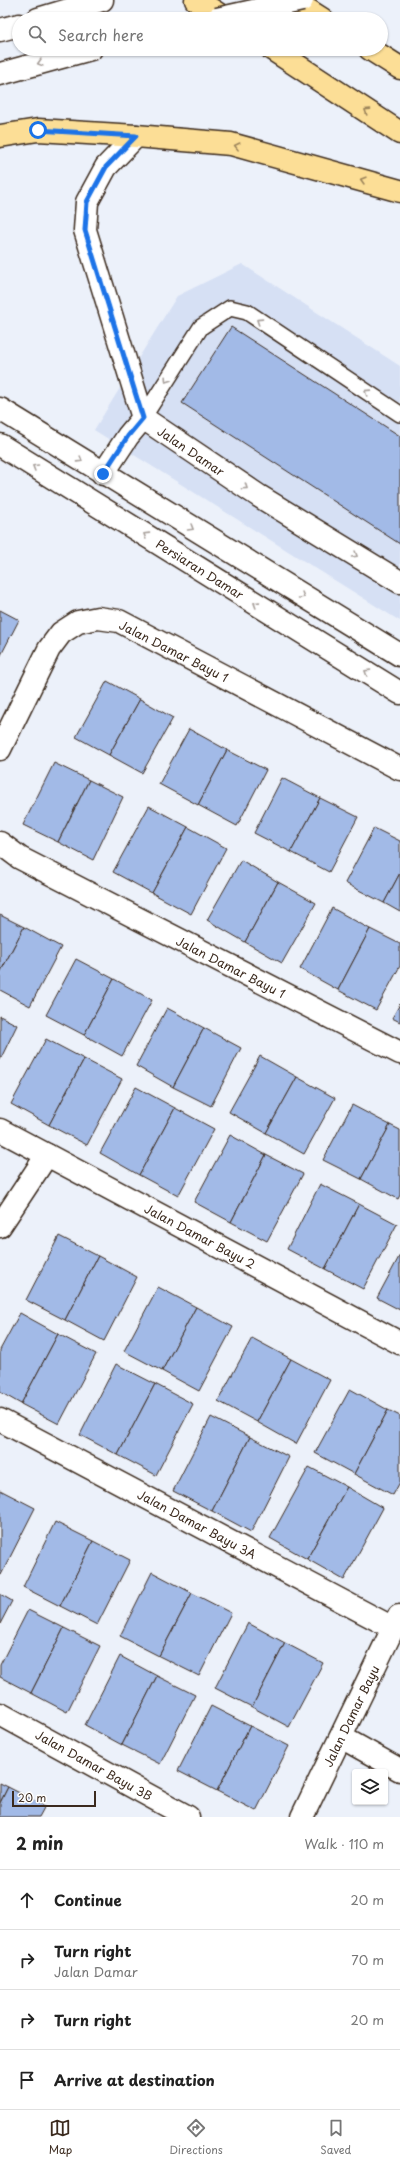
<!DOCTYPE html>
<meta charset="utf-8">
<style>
:root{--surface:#fff;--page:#f2f2f2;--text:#222;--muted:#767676;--line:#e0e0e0;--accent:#3b2a1e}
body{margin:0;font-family:"Playpen Sans",sans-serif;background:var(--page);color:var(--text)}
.controls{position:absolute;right:12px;bottom:12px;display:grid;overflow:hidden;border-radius:4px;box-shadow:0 1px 3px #0004}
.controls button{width:36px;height:36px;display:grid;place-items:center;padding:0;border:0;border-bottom:1px solid var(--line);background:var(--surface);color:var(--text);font:20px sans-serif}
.scale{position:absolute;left:12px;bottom:10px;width:84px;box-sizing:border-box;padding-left:4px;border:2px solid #3b2a1e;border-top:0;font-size:11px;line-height:14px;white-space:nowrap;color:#3b2a1e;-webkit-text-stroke:3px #fff;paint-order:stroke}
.stop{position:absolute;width:12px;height:12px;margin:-9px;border:3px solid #1a73e8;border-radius:50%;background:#fff}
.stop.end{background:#1a73e8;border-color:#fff;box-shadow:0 1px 4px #0008}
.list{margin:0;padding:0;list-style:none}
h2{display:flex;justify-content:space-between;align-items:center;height:52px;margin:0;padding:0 16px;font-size:17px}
h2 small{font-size:13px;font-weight:400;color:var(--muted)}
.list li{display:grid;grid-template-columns:26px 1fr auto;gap:12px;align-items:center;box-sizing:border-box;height:60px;padding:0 16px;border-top:1px solid var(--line)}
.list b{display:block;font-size:15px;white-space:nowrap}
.list p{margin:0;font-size:13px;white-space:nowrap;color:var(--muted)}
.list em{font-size:13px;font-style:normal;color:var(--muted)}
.icon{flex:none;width:22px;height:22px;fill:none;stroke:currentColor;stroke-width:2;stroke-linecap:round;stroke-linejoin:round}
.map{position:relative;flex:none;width:400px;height:1817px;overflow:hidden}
.search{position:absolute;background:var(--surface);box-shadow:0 1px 3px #0004;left:12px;right:12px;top:12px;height:44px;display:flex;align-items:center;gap:10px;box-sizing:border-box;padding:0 14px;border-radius:22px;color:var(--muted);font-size:15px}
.sheet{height:292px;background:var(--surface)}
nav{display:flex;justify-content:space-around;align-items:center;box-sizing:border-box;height:56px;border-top:1px solid var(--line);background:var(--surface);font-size:11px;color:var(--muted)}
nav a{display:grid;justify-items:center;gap:2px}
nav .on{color:var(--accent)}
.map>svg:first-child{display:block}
</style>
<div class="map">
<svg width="400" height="1817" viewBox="0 0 400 1817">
<rect width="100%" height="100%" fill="#ecf1fa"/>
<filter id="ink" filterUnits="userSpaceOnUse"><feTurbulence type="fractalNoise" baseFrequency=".025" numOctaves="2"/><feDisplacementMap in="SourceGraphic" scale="8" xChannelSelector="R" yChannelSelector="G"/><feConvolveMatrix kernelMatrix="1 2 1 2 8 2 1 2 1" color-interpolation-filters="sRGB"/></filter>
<g filter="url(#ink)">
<!-- built -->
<polygon fill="#d6e0f4" points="242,264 400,366 400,621 94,430 177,296"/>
<!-- building -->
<g fill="#a2bae7" stroke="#3b2a1e">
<polygon points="231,327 400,436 400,544 182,403"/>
<polygon points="0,610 19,620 0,657"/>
<polygon points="107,681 140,699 109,755 76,737"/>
<polygon points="140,699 173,718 142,773 109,755"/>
<polygon points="189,729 227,750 198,805 159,784"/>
<polygon points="227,750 266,770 237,826 198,805"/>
<polygon points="54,763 89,780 58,842 23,825"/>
<polygon points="282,778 320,798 291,852 254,833"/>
<polygon points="89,780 123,797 93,860 58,842"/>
<polygon points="320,798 358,817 329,872 291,852"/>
<polygon points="149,806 188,827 152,893 113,872"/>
<polygon points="188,827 226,848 191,914 152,893"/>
<polygon points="374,828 400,841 400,873 384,903 345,883"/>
<polygon points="241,860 278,882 245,942 207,920"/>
<polygon points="400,873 400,912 384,903"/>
<polygon points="278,882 316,903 282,963 245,942"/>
<polygon points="332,908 370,929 338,990 300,969"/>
<polygon points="0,915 24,927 0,973"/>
<polygon points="24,927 61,947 30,1006 0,990 0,973"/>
<polygon points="370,929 400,944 400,966 376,1010 338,990"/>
<polygon points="76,959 114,979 84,1035 46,1015"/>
<polygon points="114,979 152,1000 122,1056 84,1035"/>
<polygon points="400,1004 400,1022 392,1018"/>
<polygon points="167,1008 204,1028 173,1087 136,1066"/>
<polygon points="0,1016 17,1025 0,1060"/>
<polygon points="204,1028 241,1048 211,1106 173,1087"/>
<polygon points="46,1039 84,1059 49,1125 11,1104"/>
<polygon points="260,1056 297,1077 266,1133 229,1112"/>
<polygon points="84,1059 122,1079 87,1145 49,1125"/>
<polygon points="297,1077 335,1098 304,1154 266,1133"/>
<polygon points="136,1087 175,1108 139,1175 100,1153"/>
<polygon points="352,1105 390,1125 361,1179 323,1160"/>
<polygon points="175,1108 214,1129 178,1196 139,1175"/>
<polygon points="390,1125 400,1130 400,1195 398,1199 361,1179"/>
<polygon points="230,1135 266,1155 231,1222 194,1202"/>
<polygon points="266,1155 303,1174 267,1241 231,1222"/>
<polygon points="320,1184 359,1204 325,1269 287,1249"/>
<polygon points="359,1204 397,1224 363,1289 325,1269"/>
<polygon points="59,1236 98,1256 65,1320 26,1300"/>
<polygon points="400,1255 400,1310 377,1298"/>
<polygon points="98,1256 137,1277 104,1341 65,1320"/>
<polygon points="158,1287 196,1307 162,1371 124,1351"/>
<polygon points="196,1307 233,1327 199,1391 162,1371"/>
<polygon points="20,1313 58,1334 21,1404 0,1392 0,1350"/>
<polygon points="58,1334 96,1354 59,1424 21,1404"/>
<polygon points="252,1338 291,1359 257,1422 218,1401"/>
<polygon points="291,1359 330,1380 296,1444 257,1422"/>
<polygon points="116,1364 155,1384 118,1455 80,1435"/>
<polygon points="155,1384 193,1404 156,1475 118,1455"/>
<polygon points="350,1389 388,1410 354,1474 315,1453"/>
<polygon points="388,1410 400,1416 400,1482 393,1495 354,1474"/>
<polygon points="211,1417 250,1437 212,1511 173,1491"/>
<polygon points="250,1437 289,1457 251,1532 212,1511"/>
<polygon points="309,1467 347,1487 307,1559 270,1538"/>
<polygon points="347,1487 383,1508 344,1580 307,1559"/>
<polygon points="0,1490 35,1508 1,1575 0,1575"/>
<polygon points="55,1522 93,1541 60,1606 23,1587"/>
<polygon points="93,1541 130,1560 97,1625 60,1606"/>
<polygon points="152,1572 192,1593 159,1656 120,1636"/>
<polygon points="192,1593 231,1613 199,1676 159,1656"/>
<polygon points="0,1594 12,1601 0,1624"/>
<polygon points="28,1610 64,1628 31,1693 0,1677 0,1665"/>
<polygon points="248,1623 285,1643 252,1707 215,1688"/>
<polygon points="64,1628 100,1646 67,1712 31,1693"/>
<polygon points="285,1643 323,1663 289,1727 252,1707"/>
<polygon points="120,1656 157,1676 122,1745 85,1725"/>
<polygon points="157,1676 195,1695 160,1764 122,1745"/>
<polygon points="211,1706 250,1726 217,1791 178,1771"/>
<polygon points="250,1726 289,1746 256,1811 217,1791"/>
<polygon points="0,1783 8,1787 0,1803"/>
<polygon points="8,1787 45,1806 39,1817 0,1817 0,1803"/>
</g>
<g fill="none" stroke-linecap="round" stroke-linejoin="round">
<defs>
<polyline id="service" points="143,418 201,327 230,308 247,312 400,414"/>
<g id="minor">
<polyline points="136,136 106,167 87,202 85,230 143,418 259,496 400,582"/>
<polyline points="103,474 128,436 143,418"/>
<polyline points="0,749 49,649 61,633 78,622 98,618 119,621 400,769"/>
<polyline points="0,843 20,858 400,1053"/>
<polyline points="0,1130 400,1343"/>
<polyline points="0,1226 47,1155"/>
<polyline points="0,1420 393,1628"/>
<polyline points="0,1714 188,1817"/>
<polyline points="341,1737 400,1770"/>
<polyline points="302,1817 399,1616"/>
</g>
<g id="tertiary">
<polyline points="0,409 400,655"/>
<polyline points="0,445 400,693"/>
</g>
<g id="secondary">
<polyline points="38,19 102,0"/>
<polyline points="0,30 19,25"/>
<polyline points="0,74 91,49"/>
</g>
<g id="primary">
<polyline points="196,0 226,19"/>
<polyline points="292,0 322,19"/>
<polyline points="272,49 400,133"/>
<polyline points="370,49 400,68"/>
<polyline points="0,136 38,130 136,136 231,144 400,191"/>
</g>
</defs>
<!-- service casing -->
<use href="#service" stroke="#3b2a1e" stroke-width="18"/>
<!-- minor casing -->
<use href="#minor" stroke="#3b2a1e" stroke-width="25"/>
<!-- tertiary casing -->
<use href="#tertiary" stroke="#3b2a1e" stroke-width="25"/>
<!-- secondary casing -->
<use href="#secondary" stroke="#3b2a1e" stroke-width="25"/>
<!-- primary casing -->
<use href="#primary" stroke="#3b2a1e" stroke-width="25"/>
<!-- service -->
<use href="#service" stroke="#fff" stroke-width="15"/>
<!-- minor -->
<use href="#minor" stroke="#fff" stroke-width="22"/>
<!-- tertiary -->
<use href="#tertiary" stroke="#fff" stroke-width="22"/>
<!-- secondary -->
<use href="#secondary" stroke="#fff" stroke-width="22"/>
<!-- primary -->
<use href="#primary" stroke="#fcde96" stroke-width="22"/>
<defs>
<polyline id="secondary-bridge" points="217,19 302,0"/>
</defs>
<!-- secondary-bridge casing -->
<use href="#secondary-bridge" stroke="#3b2a1e" stroke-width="25" stroke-linecap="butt"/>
<!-- secondary-bridge -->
<use href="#secondary-bridge" stroke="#fff" stroke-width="22"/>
</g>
<!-- one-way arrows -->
<defs><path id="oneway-chevron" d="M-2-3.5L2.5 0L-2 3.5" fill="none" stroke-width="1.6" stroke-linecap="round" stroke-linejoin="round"/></defs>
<g stroke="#a79f9a">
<use href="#oneway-chevron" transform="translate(40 63) rotate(165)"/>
<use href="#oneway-chevron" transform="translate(259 321) rotate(-147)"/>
<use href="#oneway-chevron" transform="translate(167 380) rotate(123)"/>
<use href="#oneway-chevron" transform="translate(367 392) rotate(-147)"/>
<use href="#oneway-chevron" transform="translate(80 460) rotate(32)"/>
<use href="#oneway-chevron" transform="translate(35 467) rotate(-149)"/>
<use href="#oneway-chevron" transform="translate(245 487) rotate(34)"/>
<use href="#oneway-chevron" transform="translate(191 528) rotate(31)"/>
<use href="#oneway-chevron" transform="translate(146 535) rotate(-148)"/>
<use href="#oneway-chevron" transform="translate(355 555) rotate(31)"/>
<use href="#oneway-chevron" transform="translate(302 596) rotate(31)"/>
<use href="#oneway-chevron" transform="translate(256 604) rotate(-148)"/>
<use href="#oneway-chevron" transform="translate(367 672) rotate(-148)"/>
</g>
<g stroke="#9c845a">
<use href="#oneway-chevron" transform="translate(367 111) rotate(-147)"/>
<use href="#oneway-chevron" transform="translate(237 146) rotate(-166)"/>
<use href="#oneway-chevron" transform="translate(363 180) rotate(-164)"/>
</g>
</g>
<g fill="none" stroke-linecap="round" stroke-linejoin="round" filter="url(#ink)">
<!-- route -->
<polyline stroke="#1a73e8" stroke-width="5" points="38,130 136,136 106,167 87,202 85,230 143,418 128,436 103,474"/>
</g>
<g text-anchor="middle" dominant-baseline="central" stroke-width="3.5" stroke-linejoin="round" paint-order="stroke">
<!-- street labels -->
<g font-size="12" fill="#3b2a1e" stroke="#fff">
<text transform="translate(191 451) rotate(34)">Jalan Damar</text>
<text transform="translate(200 569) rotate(32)">Persiaran Damar</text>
<text transform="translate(174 651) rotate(27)">Jalan Damar Bayu 1</text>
<text transform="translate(231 967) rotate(27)">Jalan Damar Bayu 1</text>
<text transform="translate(200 1236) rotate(28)">Jalan Damar Bayu 2</text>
<text transform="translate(197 1524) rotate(28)">Jalan Damar Bayu 3A</text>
<text transform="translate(351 1716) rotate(-64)">Jalan Damar Bayu</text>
<text transform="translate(94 1765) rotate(29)">Jalan Damar Bayu 3B</text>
</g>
</g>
</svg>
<div class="controls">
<button><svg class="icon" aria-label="layers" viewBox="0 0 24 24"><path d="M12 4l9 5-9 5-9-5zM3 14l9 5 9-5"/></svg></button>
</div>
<div class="scale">20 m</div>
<div class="stop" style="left:38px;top:130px"></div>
<div class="stop end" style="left:103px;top:474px"></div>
<div class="search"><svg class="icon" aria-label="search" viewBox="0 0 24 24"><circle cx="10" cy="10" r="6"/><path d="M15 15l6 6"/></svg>Search here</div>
</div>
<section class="sheet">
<h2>2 min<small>Walk · 110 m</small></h2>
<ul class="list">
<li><svg class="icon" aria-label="ahead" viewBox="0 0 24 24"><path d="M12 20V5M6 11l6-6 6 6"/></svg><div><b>Continue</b></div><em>20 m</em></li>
<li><svg class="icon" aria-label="right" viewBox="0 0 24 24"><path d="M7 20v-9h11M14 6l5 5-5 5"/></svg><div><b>Turn right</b><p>Jalan Damar</p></div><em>70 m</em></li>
<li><svg class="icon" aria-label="right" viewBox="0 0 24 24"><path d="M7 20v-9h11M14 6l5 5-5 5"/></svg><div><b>Turn right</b></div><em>20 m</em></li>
<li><svg class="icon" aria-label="arrive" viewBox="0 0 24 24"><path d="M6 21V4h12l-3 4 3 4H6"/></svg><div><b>Arrive at destination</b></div></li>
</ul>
</section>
<nav>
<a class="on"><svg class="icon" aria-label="map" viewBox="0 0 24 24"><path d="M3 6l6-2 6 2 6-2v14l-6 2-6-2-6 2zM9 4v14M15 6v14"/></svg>Map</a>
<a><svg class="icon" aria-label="directions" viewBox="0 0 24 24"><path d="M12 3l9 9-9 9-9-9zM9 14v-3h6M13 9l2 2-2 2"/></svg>Directions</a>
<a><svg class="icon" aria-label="saved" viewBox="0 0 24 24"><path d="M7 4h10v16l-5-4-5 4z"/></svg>Saved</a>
</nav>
